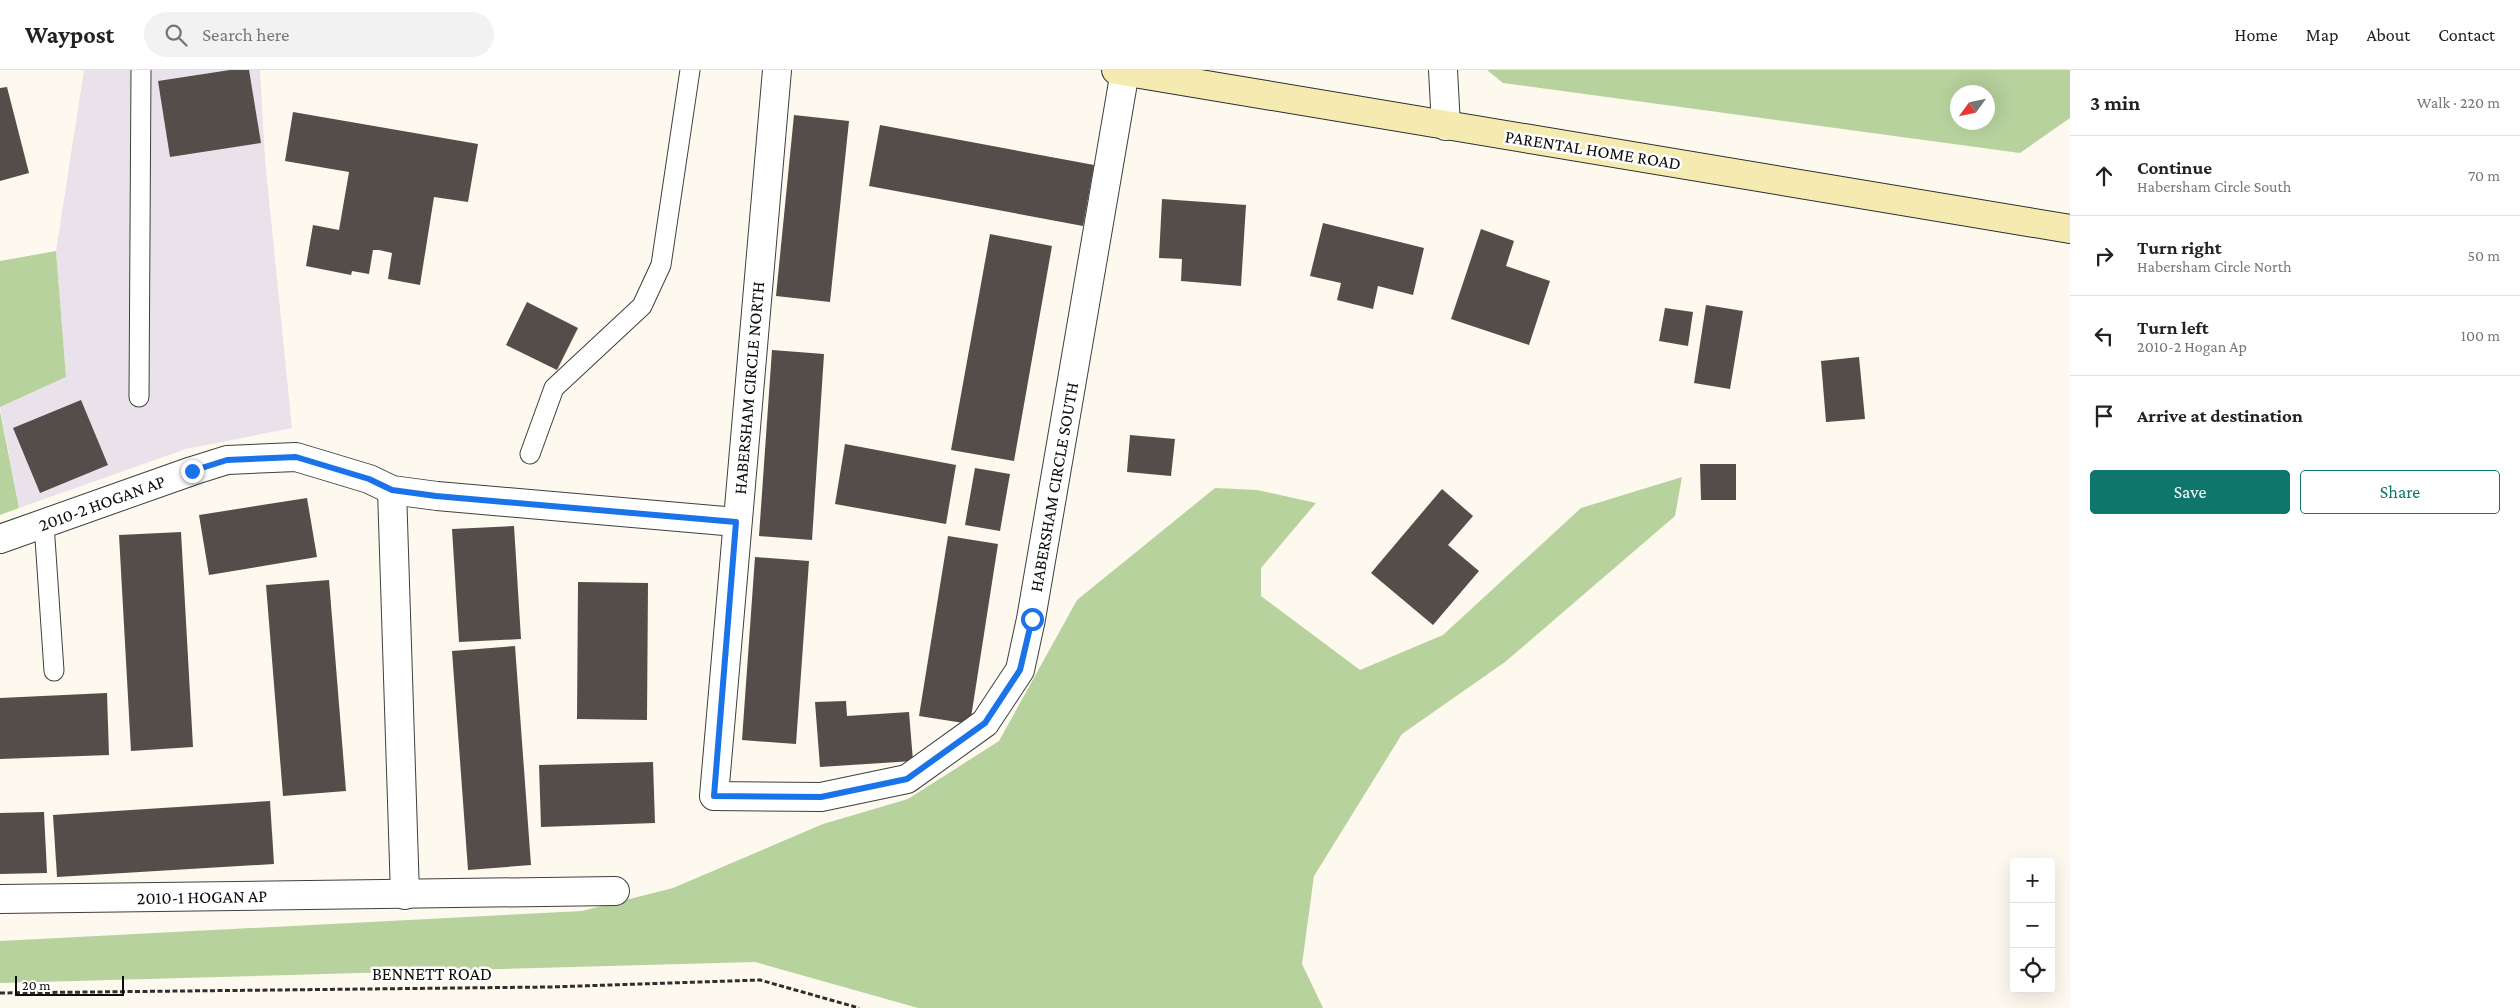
<!DOCTYPE html>
<meta charset="utf-8">
<style>
:root{--surface:#fff;--page:#f2f2f2;--text:#222;--muted:#767676;--line:#e0e0e0;--accent:#0f766e}
body{margin:0;font-family:"Crimson Pro",serif;background:var(--page);color:var(--text)}
.controls{position:absolute;right:15px;bottom:15px;display:grid;overflow:hidden;border-radius:5px;box-shadow:0 5px 20px #0002}
.controls button{width:45px;height:45px;display:grid;place-items:center;padding:0;border:0;border-bottom:1px solid var(--line);background:var(--surface);color:var(--text);font:25px sans-serif}
.compass{position:absolute;left:1950px;top:15px;width:45px;height:45px;border-radius:50%;background:var(--surface);box-shadow:0 5px 20px #0002;rotate:237deg}
.scale{position:absolute;left:15px;bottom:12px;width:109px;box-sizing:border-box;padding-left:5px;border:2px solid #0c0c0c;border-top:0;font-size:14px;line-height:18px;white-space:nowrap;color:#0c0c0c;-webkit-text-stroke:4px #fff;paint-order:stroke}
.stop{position:absolute;width:15px;height:15px;margin:-11px;border:4px solid #1a73e8;border-radius:50%;background:#fff}
.stop.end{background:#1a73e8;border-color:#fff;box-shadow:0 1px 5px #0008}
.list{margin:0;padding:0;list-style:none}
h2{display:flex;justify-content:space-between;align-items:center;height:65px;margin:0;padding:0 20px;font-size:21px}
h2 small{font-size:16px;font-weight:400;color:var(--muted)}
.list li{display:grid;grid-template-columns:32px 1fr auto;gap:15px;align-items:center;box-sizing:border-box;height:80px;padding:0 20px;border-top:1px solid var(--line)}
.list b{display:block;font-size:19px;white-space:nowrap}
.list p{margin:0;font-size:16px;white-space:nowrap;color:var(--muted)}
.list em{font-size:16px;font-style:normal;color:var(--muted)}
.actions{display:flex;gap:10px;padding:15px 20px}
.actions a{flex:1;padding:11px 0;border:1px solid var(--accent);border-radius:5px;text-align:center;font-size:18px;color:var(--accent)}
.actions .main{background:var(--accent);color:#fff}
.icon{flex:none;width:28px;height:28px;fill:none;stroke:currentColor;stroke-width:2;stroke-linecap:round;stroke-linejoin:round}
.map{position:relative;flex:none;width:2070px;height:938px;overflow:hidden}
header{display:flex;align-items:center;gap:30px;box-sizing:border-box;height:70px;padding:0 25px;background:var(--surface);border-bottom:1px solid var(--line)}
header strong{font-size:24px}
nav{display:flex;gap:28px;margin-inline-start:auto;font-size:18px}
.search{width:350px;height:45px;background:var(--page);display:flex;align-items:center;gap:12px;box-sizing:border-box;padding:0 18px;border-radius:28px;color:var(--muted);font-size:19px}
main{display:flex}
aside{flex:1;background:var(--surface)}
.map>svg:first-child{display:block}
</style>
<header>
<strong>Waypost</strong>
<div class="search"><svg class="icon" aria-label="search" viewBox="0 0 24 24"><circle cx="10" cy="10" r="6"/><path d="M15 15l6 6"/></svg>Search here</div>
<nav><a>Home</a><a>Map</a><a>About</a><a>Contact</a></nav>
</header>
<main>
<div class="map">
<svg width="2070" height="938" viewBox="0 0 2070 938">
<rect width="100%" height="100%" fill="#fdf9ee"/>
<!-- industrial -->
<polygon fill="#e9e2ea" points="84,0 260,0 265,89 292,358 186,379 19,438 0,337 66,307 56,181"/>
<!-- forest -->
<g fill="#b7d29d" fill-rule="evenodd">
<path d="M1487 0H2070V48L2020 83 1503 13ZM1988 22V52H1958V22Z"/>
<polygon points="56,181 66,307 0,337 0,191"/>
<polygon points="0,341 19,438 0,445"/>
<polygon points="1682,407 1675,446 1505,592 1402,664 1314,806 1302,894 1323,938 918,938 755,892 0,913 0,871 582,841 673,818 823,754 908,729 999,671 1077,530 1215,418 1257,420 1316,433 1261,498 1261,526 1360,600 1443,565 1581,438"/>
</g>
<!-- building -->
<g fill="#544d4a">
<polygon points="230,0 249,0 261,73 170,87 158,11"/>
<polygon points="7,17 29,103 0,111 0,18"/>
<polygon points="293,42 478,74 468,132 434,127 420,215 388,209 392,183 379,180 373,180 369,204 352,201 351,205 306,196 313,155 339,160 349,102 285,91"/>
<polygon points="794,45 849,51 830,232 776,226"/>
<polygon points="880,55 1094,95 1083,156 869,116"/>
<polygon points="1162,129 1246,135 1241,216 1181,211 1182,189 1159,188"/>
<polygon points="1323,153 1424,178 1413,225 1378,216 1373,239 1337,230 1341,213 1310,206"/>
<polygon points="1481,159 1514,171 1506,196 1550,211 1529,275 1451,249"/>
<polygon points="990,164 1052,176 1014,391 951,380"/>
<polygon points="527,232 578,258 557,300 506,275"/>
<polygon points="1706,235 1743,241 1730,319 1694,313"/>
<polygon points="1665,238 1693,242 1688,276 1659,271"/>
<polygon points="772,280 824,284 812,470 759,466"/>
<polygon points="1859,287 1865,349 1826,352 1821,291"/>
<polygon points="81,330 108,395 40,423 13,358"/>
<polygon points="1130,365 1175,369 1171,406 1127,402"/>
<polygon points="845,374 956,395 946,454 835,434"/>
<polygon points="1700,394 1736,394 1736,430 1701,430"/>
<polygon points="975,398 1010,404 1000,461 965,455"/>
<polygon points="1442,419 1473,446 1448,475 1479,501 1433,555 1371,503"/>
<polygon points="307,428 317,487 209,505 199,445"/>
<polygon points="514,456 521,569 459,572 452,459"/>
<polygon points="181,462 193,677 131,681 119,465"/>
<polygon points="948,466 998,474 970,654 919,646"/>
<polygon points="755,487 809,491 796,674 742,670"/>
<polygon points="329,510 346,721 283,726 266,515"/>
<polygon points="578,512 648,513 647,650 577,649"/>
<polygon points="515,576 531,795 468,800 452,581"/>
<polygon points="107,623 109,685 0,689 0,628"/>
<polygon points="846,631 847,646 909,642 913,691 820,697 815,632"/>
<polygon points="653,692 655,753 541,757 539,695"/>
<polygon points="270,731 274,794 57,807 53,745"/>
<polygon points="44,742 47,803 0,804 0,743"/>
</g>
<g fill="none" stroke-linecap="round" stroke-linejoin="round">
<defs>
<g id="lane">
<polyline points="139,327 141,0"/>
<polyline points="530,384 554,318 642,236 661,195 690,0"/>
<polyline points="44,454 54,601"/>
</g>
<g id="street">
<polyline points="777,0 714,726 821,727 907,709 985,653 1020,600 1031,549 1125,1"/>
<polyline points="1443,0 1446,56"/>
<polyline points="392,420 405,825"/>
<polyline points="0,469 192,401 227,390 296,387 369,409 392,420 437,426 736,452"/>
<polyline points="0,829 615,821"/>
</g>
<polyline id="secondary" points="1116,0 2070,159"/>
</defs>
<!-- lane casing -->
<use href="#lane" stroke="#3f3f3f" stroke-width="21"/>
<!-- street casing -->
<use href="#street" stroke="#3f3f3f" stroke-width="30"/>
<!-- secondary casing -->
<use href="#secondary" stroke="#2e2e2e" stroke-width="30"/>
<!-- path -->
<polyline stroke="#2e2e2e" stroke-width="3" stroke-dasharray="5 2.5" stroke-linecap="butt" points="0,923 549,917 760,910 859,938"/>
<!-- lane -->
<use href="#lane" stroke="#fff" stroke-width="19"/>
<!-- street -->
<use href="#street" stroke="#fff" stroke-width="28"/>
<!-- secondary -->
<use href="#secondary" stroke="#f5ebb0" stroke-width="28"/>
</g>
<g fill="none" stroke-linecap="round" stroke-linejoin="round">
<!-- route -->
<polyline stroke="#1a73e8" stroke-width="6" points="192,401 227,390 296,387 369,409 392,420 436,426 736,452 714,726 821,727 907,709 985,653 1020,600 1032,549"/>
</g>
<g text-anchor="middle" dominant-baseline="central" stroke-width="5" stroke-linejoin="round" paint-order="stroke">
<!-- street labels -->
<g font-size="18" fill="#0c0c0c" stroke="#fff">
<text transform="translate(1593 80) rotate(9)">PARENTAL HOME ROAD</text>
<text transform="translate(749 318) rotate(-85)">HABERSHAM CIRCLE NORTH</text>
<text transform="translate(1054 417) rotate(-80)">HABERSHAM CIRCLE SOUTH</text>
<text transform="translate(102 433) rotate(-20)">2010-2 HOGAN AP</text>
<text transform="translate(202 827) rotate(-1)">2010-1 HOGAN AP</text>
<text x="432" y="904">BENNETT ROAD</text>
</g>
</g>
</svg>
<div class="controls">
<button>+</button>
<button>−</button>
<button><svg class="icon" aria-label="locate" viewBox="0 0 24 24"><circle cx="12" cy="12" r="6"/><path d="M12 2v4M12 18v4M2 12h4M18 12h4"/></svg></button>
</div>
<svg class="compass" viewBox="-18 -18 36 36"><path d="M0-13l5 13h-10z" fill="#e53935"/><path d="M0 13l5-13h-10z" fill="#767676"/></svg>
<div class="scale">20 m</div>
<div class="stop" style="left:1032px;top:549px"></div>
<div class="stop end" style="left:192px;top:401px"></div>
</div>
<aside>
<h2>3 min<small>Walk · 220 m</small></h2>
<ul class="list">
<li><svg class="icon" aria-label="ahead" viewBox="0 0 24 24"><path d="M12 20V5M6 11l6-6 6 6"/></svg><div><b>Continue</b><p>Habersham Circle South</p></div><em>70 m</em></li>
<li><svg class="icon" aria-label="right" viewBox="0 0 24 24"><path d="M7 20v-9h11M14 6l5 5-5 5"/></svg><div><b>Turn right</b><p>Habersham Circle North</p></div><em>50 m</em></li>
<li><svg class="icon" aria-label="left" viewBox="0 0 24 24"><path d="M17 20v-9H6M10 6l-5 5 5 5"/></svg><div><b>Turn left</b><p>2010-2 Hogan Ap</p></div><em>100 m</em></li>
<li><svg class="icon" aria-label="arrive" viewBox="0 0 24 24"><path d="M6 21V4h12l-3 4 3 4H6"/></svg><div><b>Arrive at destination</b></div></li>
</ul>
<div class="actions"><a class="main">Save</a><a>Share</a></div>
</aside>
</main>
